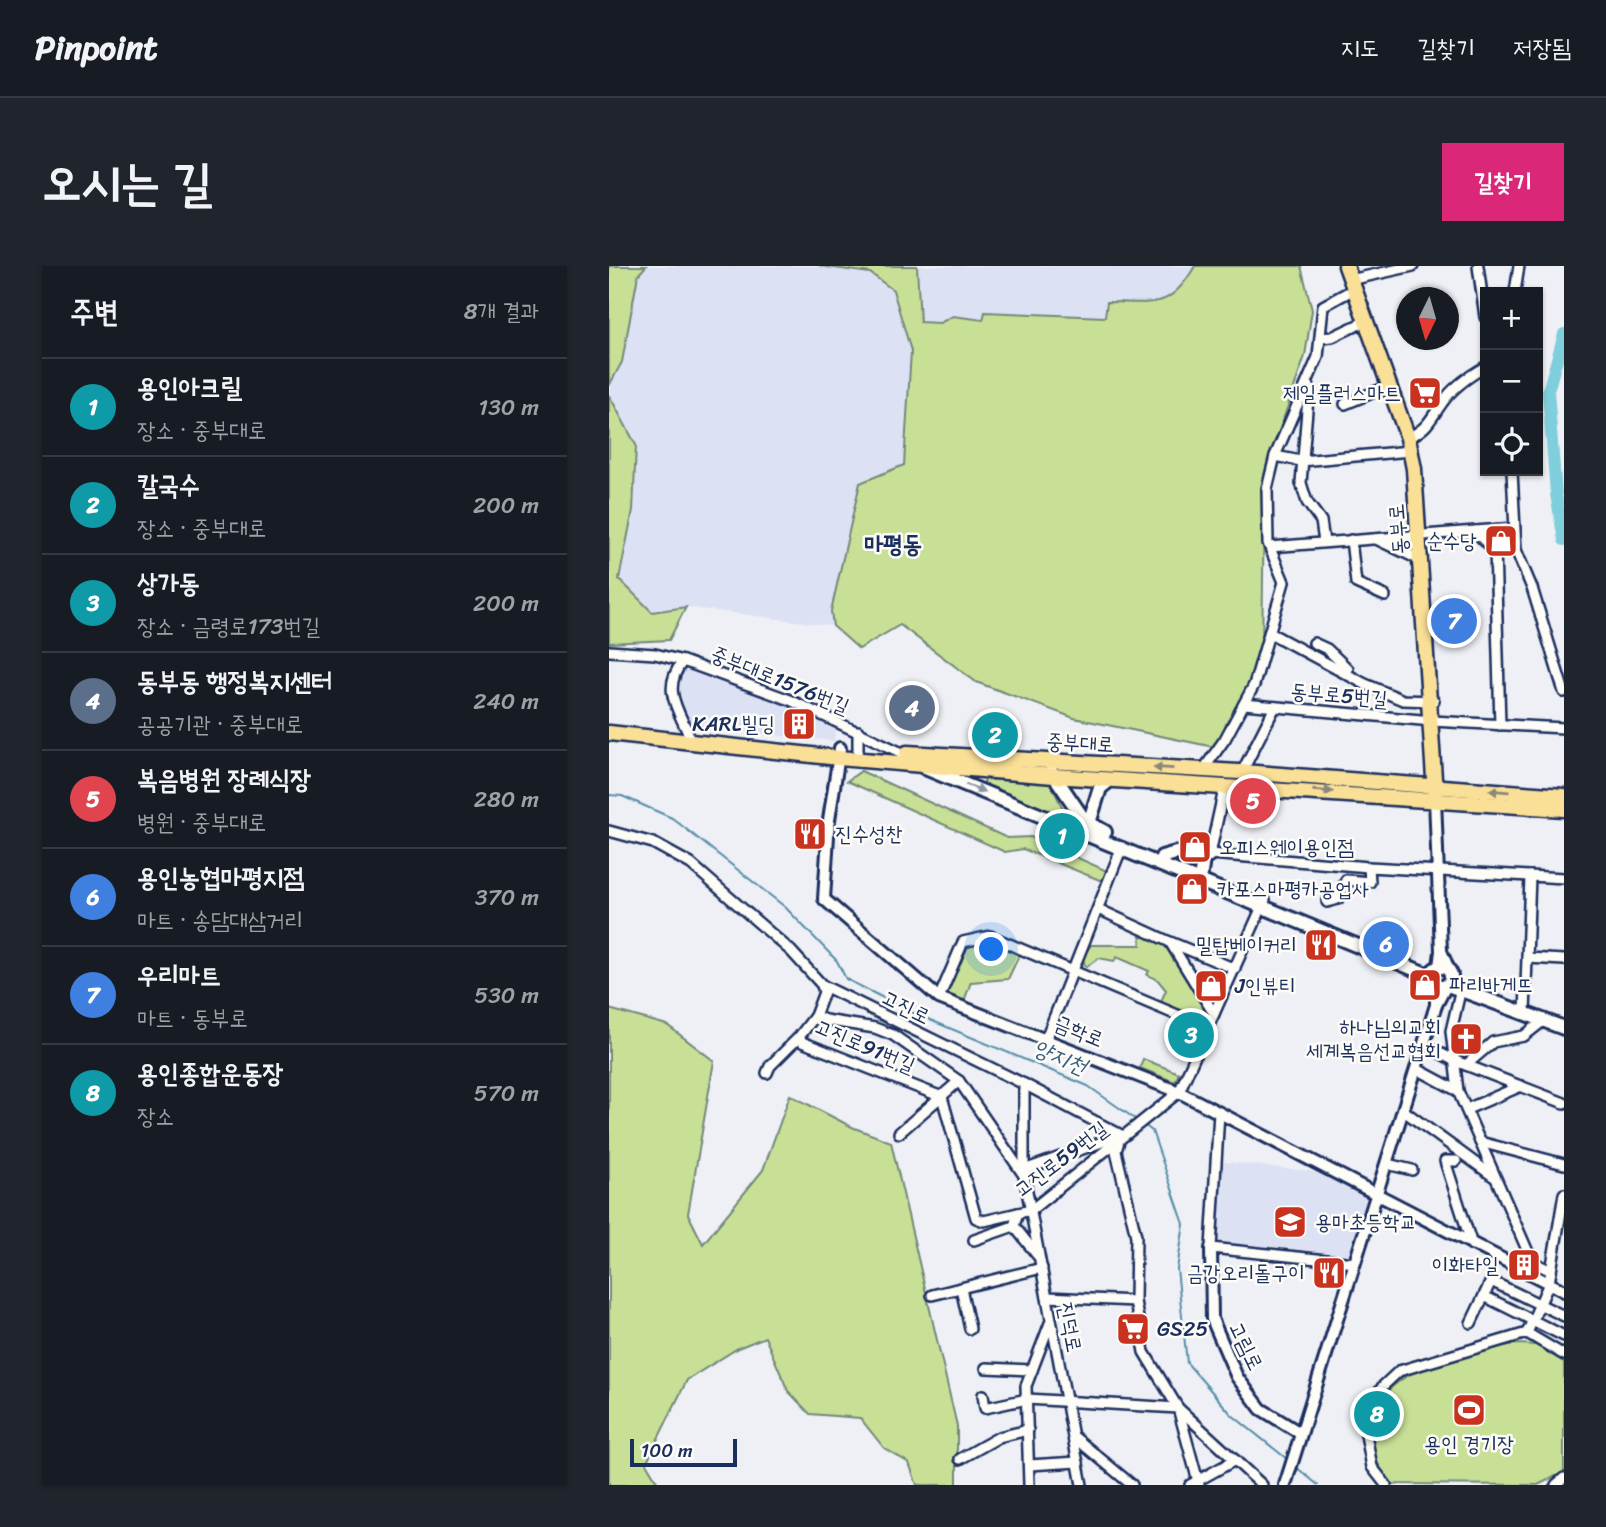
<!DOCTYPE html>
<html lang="ko">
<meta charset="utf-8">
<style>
:root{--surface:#171b24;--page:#20242c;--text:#f1f3f6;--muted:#9ea1a6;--line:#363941;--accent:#db2777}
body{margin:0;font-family:Sriracha,"Poor Story",sans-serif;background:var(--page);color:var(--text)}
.controls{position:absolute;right:21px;top:21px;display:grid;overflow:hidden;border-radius:0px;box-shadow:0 2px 5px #0004}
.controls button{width:63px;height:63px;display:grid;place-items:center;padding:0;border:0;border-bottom:2px solid var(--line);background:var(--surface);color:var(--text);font:35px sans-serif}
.compass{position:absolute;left:787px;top:21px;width:63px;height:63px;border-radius:50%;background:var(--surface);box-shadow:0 2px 5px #0004;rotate:185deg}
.scale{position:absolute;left:21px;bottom:18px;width:107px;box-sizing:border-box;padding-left:7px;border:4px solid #1b2f5e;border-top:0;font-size:19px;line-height:24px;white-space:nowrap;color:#1b2f5e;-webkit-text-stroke:5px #fdfcf7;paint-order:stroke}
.you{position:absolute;left:383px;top:684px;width:24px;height:24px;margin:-18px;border:5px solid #fff;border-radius:50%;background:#1a73e8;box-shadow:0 0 0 10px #1a73e833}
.badge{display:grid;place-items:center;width:46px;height:46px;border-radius:50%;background:var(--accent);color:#fff;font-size:23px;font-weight:700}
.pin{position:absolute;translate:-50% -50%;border:4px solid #fff;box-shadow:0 2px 7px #0006}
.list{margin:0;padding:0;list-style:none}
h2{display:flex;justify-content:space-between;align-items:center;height:91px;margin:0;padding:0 28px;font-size:30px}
h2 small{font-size:23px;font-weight:400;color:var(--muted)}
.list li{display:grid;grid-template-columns:46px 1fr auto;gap:21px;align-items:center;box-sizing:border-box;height:98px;padding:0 28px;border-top:2px solid var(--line)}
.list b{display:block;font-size:26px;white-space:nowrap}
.list p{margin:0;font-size:23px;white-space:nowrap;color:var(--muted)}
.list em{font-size:23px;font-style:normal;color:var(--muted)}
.icon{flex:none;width:38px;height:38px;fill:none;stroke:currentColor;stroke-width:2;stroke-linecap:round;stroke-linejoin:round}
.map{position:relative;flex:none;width:955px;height:1219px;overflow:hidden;border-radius:0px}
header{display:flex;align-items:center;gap:42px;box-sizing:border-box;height:98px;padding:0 35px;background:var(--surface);border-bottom:2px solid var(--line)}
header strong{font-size:33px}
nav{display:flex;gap:38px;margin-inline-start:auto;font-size:24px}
.intro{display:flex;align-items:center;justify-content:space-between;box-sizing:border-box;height:168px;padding:0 42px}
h1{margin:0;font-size:49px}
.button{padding:18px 32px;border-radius:0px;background:var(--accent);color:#fff;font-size:24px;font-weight:700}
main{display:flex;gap:42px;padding:0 42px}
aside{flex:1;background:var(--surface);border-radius:0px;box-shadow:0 2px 5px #0004}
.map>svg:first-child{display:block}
</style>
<header>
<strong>Pinpoint</strong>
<nav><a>지도</a><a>길찾기</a><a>저장됨</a></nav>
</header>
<div class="intro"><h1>오시는 길</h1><a class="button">길찾기</a></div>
<main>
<aside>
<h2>주변<small>8개 결과</small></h2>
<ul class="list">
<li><span class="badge" style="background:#0f9aa8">1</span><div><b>용인아크릴</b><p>장소 · 중부대로</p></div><em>130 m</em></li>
<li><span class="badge" style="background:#0f9aa8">2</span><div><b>칼국수</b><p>장소 · 중부대로</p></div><em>200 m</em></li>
<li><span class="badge" style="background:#0f9aa8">3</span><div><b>상가동</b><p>장소 · 금령로173번길</p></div><em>200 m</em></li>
<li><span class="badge" style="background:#5c6f8a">4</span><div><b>동부동 행정복지센터</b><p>공공기관 · 중부대로</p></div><em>240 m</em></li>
<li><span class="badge" style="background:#e0444e">5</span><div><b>복음병원 장례식장</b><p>병원 · 중부대로</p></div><em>280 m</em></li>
<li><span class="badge" style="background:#3f7fe0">6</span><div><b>용인농협마평지점</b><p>마트 · 송담대삼거리</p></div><em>370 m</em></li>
<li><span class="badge" style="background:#3f7fe0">7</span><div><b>우리마트</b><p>마트 · 동부로</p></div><em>530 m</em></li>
<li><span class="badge" style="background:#0f9aa8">8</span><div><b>용인종합운동장</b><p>장소</p></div><em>570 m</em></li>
</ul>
</aside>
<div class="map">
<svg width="955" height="1219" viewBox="0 0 955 1219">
<rect width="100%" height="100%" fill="#eef0f5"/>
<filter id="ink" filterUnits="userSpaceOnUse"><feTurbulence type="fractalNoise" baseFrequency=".0143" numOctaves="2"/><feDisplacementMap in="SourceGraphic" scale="14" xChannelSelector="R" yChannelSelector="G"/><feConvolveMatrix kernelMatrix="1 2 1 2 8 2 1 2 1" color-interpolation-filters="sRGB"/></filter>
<g filter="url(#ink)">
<!-- built -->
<g fill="#dce1f3">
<polygon points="37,0 211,0 261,7 284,24 302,85 295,200 222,345 224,360 77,341 43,346 10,313 24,244 27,180 0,129 0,120 13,96 29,9"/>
<polygon points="308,0 586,0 574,21 554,36 498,36 497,51 376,46 375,54 344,51 331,57 311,54"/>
<polygon points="75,399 180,436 227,462 225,475 80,461 69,433 69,409"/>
<polygon points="608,895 726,908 767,930 746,997 602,982"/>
</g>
<!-- green -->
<g fill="#c8e096" stroke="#72887a" stroke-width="2">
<polygon points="0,0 37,0 29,9 13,96 0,120"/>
<path d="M211 0H308L311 56 331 57 344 50 374 54 376 46 496 51 498 36C545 36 560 45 586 0H692L703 44 696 90 665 180 655 227 653 395 610 482 465 452 367 416 291 359 250 383 224 360 222 345 251 217 295 199 302 85 284 24 261 7Z"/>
<polygon points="0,129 27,179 24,244 10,313 43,346 77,341 60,374 0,377"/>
<polygon points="252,505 398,572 422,571 498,605 493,615 414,583 396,586 238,515"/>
<polygon points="377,513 441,517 461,556 374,519"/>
<polygon points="531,662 561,676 605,748 599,762 550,740 557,724 548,713 538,709 540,705 508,691 505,695 490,692 477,701 473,692 482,679 532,679"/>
<polygon points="381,670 413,683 399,713 362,716 353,741 330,732 354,676"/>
<polygon points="0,743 58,759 105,795 79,948 94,978 154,904 181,829 243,861 282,876 348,1160 348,1219 308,1219 300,1197 275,1182 251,1152 201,1148 179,1125 156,1071 129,1082 78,1114 37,1197 50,1219 0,1219"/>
<polygon points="534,793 570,807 566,816 531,802"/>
<path d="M907 1078 928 1079 955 1096V1206L929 1219 783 1218C770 1202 760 1186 761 1165 764 1101 857 1086 907 1078Z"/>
</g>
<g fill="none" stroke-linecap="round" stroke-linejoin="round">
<!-- stream -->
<g stroke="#578ea9" stroke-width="2">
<polyline points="0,529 13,530 63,552 176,641 228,695 237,713 302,746 479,820 529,855"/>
<polyline points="534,858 543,865 575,958 568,1003 578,1097 623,1149 678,1193"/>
<polyline points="687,1201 709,1219"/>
</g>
<!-- river -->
<polyline stroke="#7fcedb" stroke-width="12" points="955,68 939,125 947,228 955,274"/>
<defs>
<g id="minor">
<polyline points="869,0 876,51"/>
<polyline points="741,14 804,0"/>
<polyline points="906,26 910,0"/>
<polyline points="711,72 723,71 757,55"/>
<polyline points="700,120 692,217 698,236 712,255 715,276"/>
<polyline points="736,138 780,120"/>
<path d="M799 172C820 161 820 155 833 137 844 121 860 110 876 101"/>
<polyline points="666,190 692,195 801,185"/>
<polyline points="903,205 907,284 923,322 955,426"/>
<path d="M867 265C878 281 888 285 907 284"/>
<polyline points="767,273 813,295"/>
<polyline points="742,274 747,317 776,330"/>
<polyline points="661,281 905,262"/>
<polyline points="886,283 891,459"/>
<polyline points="661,367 756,418 794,434 825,435"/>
<polyline points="705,377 718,383 739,403"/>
<polyline points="0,385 46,388 74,395"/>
<polyline points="635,438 823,455 955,462"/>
<path d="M79 467C67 440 53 421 74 395L181 434 293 487"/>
<polyline points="249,484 249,465"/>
<polyline points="594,504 616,473 645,419 675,316 659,277 658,223 666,190 709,91 714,40 745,23"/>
<polyline points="633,506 666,441"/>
<polyline points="616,519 601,588 760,601 955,612"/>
<polyline points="0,565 44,577 82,598 182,685 213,719 415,818 512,869"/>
<polyline points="718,636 729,633 737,614 761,616 760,601"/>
<polyline points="489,643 561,676"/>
<polyline points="918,692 955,694"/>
<polyline points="213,719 215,726 206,750 216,754 266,762 284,769 350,815 414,908"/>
<polyline points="330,732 354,676 381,670 599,762"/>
<polyline points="916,747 921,610"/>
<polyline points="605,748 561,676 626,703"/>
<polyline points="206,750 190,771 193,776 333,831 367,952 375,955 422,944 570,826 656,634"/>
<polyline points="437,772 513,581"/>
<polyline points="816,779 844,794 955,837"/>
<polyline points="857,799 884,776 915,770 934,755"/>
<polyline points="808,803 849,825 919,986 928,998 942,1005"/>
<polyline points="158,807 161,800 190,771"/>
<polyline points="415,818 415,909 473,1219"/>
<polyline points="849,825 842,765 852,722"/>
<polyline points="858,843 912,820"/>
<polyline points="795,845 884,910"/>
<polyline points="610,846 602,982 746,997"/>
<polyline points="290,867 350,815"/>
<polyline points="512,869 507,885 527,970 526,1035 535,1086 569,1142 653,1219"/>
<polyline points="871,876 955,898"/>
<polyline points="847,895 836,895 863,979"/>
<polyline points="778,898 803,904"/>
<polyline points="415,904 504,872"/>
<polyline points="409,947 405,960 428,989"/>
<polyline points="365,974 405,960"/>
<polyline points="352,1022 361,1063"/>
<polyline points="323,1029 433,1002"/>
<polyline points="875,1030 955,1070"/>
<polyline points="438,1031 526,1035"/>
<polyline points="862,1057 882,1015 955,1050"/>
<polyline points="918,1067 940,1017 955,928"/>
<polyline points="377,1102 423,1104"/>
<polyline points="374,1129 376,1142 418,1133 569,1142 590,1219"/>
<polyline points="464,1170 523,1219"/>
<polyline points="351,1193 390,1171 419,1164"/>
<polyline points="420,1199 469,1196"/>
<polyline points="420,1219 417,1120 441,1057"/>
<polyline points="581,1219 626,1194"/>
<polyline points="777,1219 763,1201 756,1163 760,1141 774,1120 790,1105 918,1067 955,1089"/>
<polyline points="947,1219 955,1212"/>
</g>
<g id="tertiary">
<polyline points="231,482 220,554 215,633 330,732 570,826 955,1025"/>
<polyline points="826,533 832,685"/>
<polyline points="830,701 832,685 840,704"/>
<polyline points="827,720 827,739 837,720"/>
<polyline points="602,982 603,1053 628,1111 652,1143 691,1167"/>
<polyline points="676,1219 827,739"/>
</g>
<g id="secondary">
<polyline points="316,502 822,710"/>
<polyline points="442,505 476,555 496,566"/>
<polyline points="480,557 491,522 501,514"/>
<polyline points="553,591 567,587 601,588 594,593 592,607"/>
<circle cx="832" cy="711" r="10"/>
<polyline points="839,719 955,762"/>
</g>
<g id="primary">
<polyline points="737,0 799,172 805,203 826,528"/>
<polyline points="0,467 230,492 445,510 955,543"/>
<polyline points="298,487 647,507 955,530"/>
</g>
</defs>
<!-- minor casing -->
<use href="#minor" stroke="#1b2f5e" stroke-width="14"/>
<!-- tertiary casing -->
<use href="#tertiary" stroke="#1b2f5e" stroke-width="16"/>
<!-- secondary casing -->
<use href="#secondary" stroke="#1b2f5e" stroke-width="18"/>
<!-- primary casing -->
<use href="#primary" stroke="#1b2f5e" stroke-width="19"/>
<!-- minor -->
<use href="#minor" stroke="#fdfcf7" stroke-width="9"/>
<!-- tertiary -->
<use href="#tertiary" stroke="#fdfcf7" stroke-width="10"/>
<!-- secondary -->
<use href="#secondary" stroke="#fdfcf7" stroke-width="12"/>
<!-- primary -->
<use href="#primary" stroke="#fadf96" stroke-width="14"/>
</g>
<!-- one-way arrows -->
<defs><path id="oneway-solid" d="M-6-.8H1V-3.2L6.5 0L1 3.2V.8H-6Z" transform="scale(1.75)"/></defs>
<g fill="#8a877a">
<use href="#oneway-solid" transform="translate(554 502) rotate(-177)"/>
<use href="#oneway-solid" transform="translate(714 525) rotate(4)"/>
<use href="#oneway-solid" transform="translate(890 525) rotate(-175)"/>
</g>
<use fill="#8c96aa" href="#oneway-solid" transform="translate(366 522) rotate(22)"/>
</g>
<!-- icons -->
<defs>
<symbol id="supermarket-square" viewBox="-11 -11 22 22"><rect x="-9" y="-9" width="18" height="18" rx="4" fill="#c8321e" stroke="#fdfcf7"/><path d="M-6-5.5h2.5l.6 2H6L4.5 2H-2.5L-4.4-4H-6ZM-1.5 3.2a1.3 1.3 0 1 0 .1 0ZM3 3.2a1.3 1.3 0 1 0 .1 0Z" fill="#fff"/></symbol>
<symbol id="shop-square" viewBox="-11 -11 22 22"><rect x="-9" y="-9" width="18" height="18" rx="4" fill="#c8321e" stroke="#fdfcf7"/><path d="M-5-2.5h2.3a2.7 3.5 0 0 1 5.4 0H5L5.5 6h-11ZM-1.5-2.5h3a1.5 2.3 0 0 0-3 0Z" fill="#fff"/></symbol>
<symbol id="building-square" viewBox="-11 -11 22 22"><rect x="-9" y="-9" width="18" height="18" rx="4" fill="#c8321e" stroke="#fdfcf7"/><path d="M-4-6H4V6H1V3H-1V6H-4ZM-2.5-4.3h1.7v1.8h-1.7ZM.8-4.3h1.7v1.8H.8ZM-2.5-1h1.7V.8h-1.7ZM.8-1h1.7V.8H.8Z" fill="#fff"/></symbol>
<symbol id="restaurant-square" viewBox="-11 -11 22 22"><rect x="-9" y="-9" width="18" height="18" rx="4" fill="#c8321e" stroke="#fdfcf7"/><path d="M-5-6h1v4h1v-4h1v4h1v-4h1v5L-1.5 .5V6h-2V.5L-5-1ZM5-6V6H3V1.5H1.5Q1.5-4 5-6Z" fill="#fff"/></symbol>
<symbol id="church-square" viewBox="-11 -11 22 22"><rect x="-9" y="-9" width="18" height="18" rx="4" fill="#c8321e" stroke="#fdfcf7"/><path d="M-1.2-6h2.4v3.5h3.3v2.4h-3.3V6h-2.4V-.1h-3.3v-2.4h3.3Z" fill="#fff"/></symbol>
<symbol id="school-square" viewBox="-11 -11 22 22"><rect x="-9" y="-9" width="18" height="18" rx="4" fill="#c8321e" stroke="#fdfcf7"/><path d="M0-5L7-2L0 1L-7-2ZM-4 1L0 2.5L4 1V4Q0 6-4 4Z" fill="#fff"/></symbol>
<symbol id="stadium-square" viewBox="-11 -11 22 22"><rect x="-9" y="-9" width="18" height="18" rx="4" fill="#c8321e" stroke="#fdfcf7"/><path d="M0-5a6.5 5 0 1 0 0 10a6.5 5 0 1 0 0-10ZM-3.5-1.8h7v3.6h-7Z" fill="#fff"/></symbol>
</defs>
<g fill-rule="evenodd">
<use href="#supermarket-square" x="797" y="108" width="38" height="38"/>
<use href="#shop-square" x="873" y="256" width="38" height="38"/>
<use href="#building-square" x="171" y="439" width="38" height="38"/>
<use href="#restaurant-square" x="182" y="549" width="38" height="38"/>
<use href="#shop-square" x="567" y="562" width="38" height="38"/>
<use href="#shop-square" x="564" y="604" width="38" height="38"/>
<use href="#restaurant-square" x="693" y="660" width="38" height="38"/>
<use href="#shop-square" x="797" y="700" width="38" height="38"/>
<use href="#shop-square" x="583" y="701" width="38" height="38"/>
<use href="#church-square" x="838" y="754" width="38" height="38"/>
<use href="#school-square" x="662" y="937" width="38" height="38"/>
<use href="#building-square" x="896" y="980" width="38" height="38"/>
<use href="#restaurant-square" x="701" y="988" width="38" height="38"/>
<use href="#supermarket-square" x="505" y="1044" width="38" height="38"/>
<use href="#stadium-square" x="841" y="1125" width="38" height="38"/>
</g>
<g text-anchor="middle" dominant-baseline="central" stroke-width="5" stroke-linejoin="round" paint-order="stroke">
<!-- poi labels -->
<g font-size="21" fill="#1b2f5e" stroke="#fdfcf7" text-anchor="end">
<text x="792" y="127">제일플러스마트</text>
<text x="868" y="275">순수당</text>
<text x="166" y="458">KARL빌딩</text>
<text x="226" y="568" text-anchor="start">진수성찬</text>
<text x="610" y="581" text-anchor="start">오피스웨이용인점</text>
<text x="608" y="623" text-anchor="start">카포스마평카공업사</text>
<text x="688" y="679">밀탑베이커리</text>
<text x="840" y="719" text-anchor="start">파리바게뜨</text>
<text x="626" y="720" text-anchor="start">J인뷰티</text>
<text x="832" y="761">하나님의교회<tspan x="832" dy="24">세계복음선교협회</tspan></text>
<text x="706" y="956" text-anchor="start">용마초등학교</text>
<text x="890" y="999">이화타일</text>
<text x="696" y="1007">금강오리돌구이</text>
<text x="548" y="1063" text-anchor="start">GS25</text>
<text x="860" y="1178" text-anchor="middle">용인 경기장</text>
</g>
<!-- street labels -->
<g font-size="21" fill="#1b2f5e" stroke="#fdfcf7">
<text transform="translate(789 263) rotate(-95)">동부로</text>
<text transform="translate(171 414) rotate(22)">중부대로1576번길</text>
<text transform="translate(730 429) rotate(5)">동부로5번길</text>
<text transform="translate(471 477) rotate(3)">중부대로</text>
<text transform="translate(297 741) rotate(26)">고진로</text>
<text transform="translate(470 765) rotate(22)">금학로</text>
<text transform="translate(256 780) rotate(23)">고진로91번길</text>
<text transform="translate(452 893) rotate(-37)">고진로59번길</text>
<text transform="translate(461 1061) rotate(79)">진덕로</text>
<text transform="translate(637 1080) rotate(64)">고림로</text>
</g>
<!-- water labels -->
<g font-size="23" font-style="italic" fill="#395f84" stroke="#fdfcf7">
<text transform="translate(451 791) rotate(23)">양지천</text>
</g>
<!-- quarter labels -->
<g font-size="24" font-weight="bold" fill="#1b2f5e" stroke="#fdfcf7">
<text x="284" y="278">마평동</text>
</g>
</g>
</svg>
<div class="controls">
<button>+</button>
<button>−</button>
<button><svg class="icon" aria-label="locate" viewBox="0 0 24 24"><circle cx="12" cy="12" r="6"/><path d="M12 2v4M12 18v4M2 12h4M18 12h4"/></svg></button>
</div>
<svg class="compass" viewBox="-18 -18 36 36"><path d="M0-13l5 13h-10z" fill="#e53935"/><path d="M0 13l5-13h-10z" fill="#9ea1a6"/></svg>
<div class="scale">100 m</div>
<div class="you"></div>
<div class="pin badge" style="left:453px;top:570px;background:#0f9aa8">1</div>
<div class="pin badge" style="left:386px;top:469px;background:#0f9aa8">2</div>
<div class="pin badge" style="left:582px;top:769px;background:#0f9aa8">3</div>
<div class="pin badge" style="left:303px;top:442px;background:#5c6f8a">4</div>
<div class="pin badge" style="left:644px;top:535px;background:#e0444e">5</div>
<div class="pin badge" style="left:777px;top:678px;background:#3f7fe0">6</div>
<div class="pin badge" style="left:845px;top:355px;background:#3f7fe0">7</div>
<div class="pin badge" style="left:768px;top:1148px;background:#0f9aa8">8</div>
</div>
</main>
